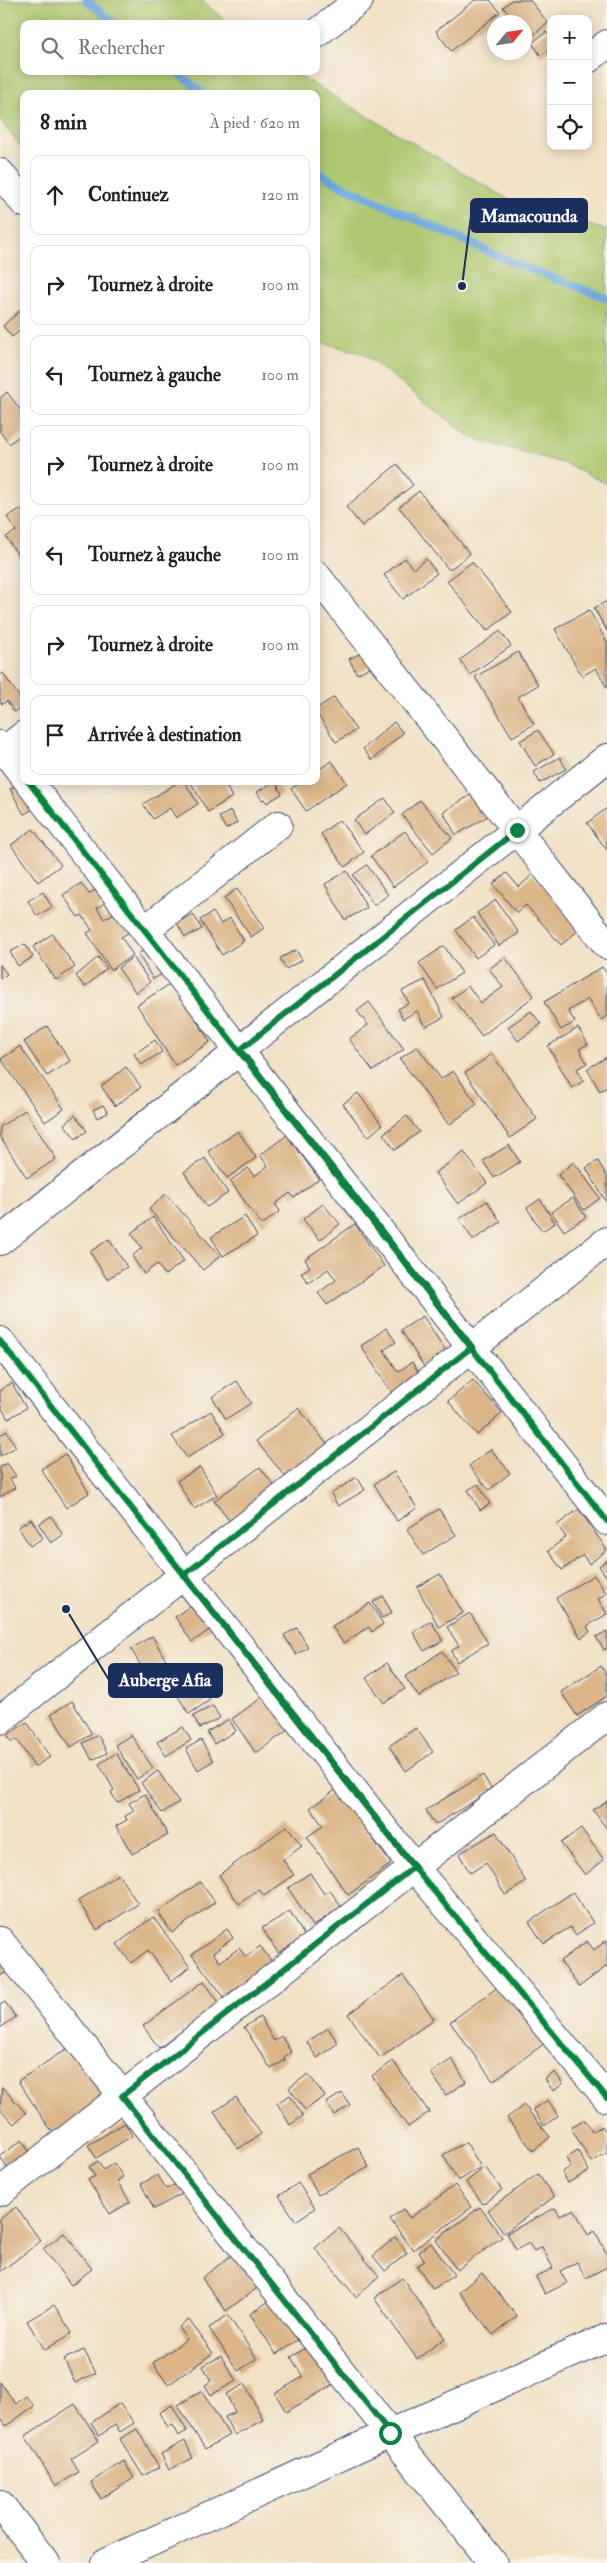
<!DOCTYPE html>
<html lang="fr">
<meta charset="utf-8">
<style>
:root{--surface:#fff;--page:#f2f2f2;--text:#202124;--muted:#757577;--line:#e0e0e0}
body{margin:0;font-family:"IM FELL Double Pica",serif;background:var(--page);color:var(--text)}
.controls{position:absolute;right:15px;top:15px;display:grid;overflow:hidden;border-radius:10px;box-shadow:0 2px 12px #0003}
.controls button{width:45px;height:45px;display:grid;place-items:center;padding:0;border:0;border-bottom:1px solid var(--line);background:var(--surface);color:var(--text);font:25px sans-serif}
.compass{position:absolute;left:487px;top:15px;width:45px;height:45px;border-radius:50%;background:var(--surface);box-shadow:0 2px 12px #0003;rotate:61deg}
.stop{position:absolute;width:15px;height:15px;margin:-11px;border:4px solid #0b8043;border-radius:50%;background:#fff}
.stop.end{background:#0b8043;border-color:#fff;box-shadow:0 1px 5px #0008}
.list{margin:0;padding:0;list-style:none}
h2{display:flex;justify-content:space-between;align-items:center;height:65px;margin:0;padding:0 20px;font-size:21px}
h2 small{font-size:16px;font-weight:400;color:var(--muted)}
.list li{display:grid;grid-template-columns:32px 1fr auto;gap:15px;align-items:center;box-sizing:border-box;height:80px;margin:0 10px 10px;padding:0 10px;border:1px solid var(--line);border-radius:10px}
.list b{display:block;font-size:19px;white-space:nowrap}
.list em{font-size:16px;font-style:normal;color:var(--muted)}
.icon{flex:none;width:28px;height:28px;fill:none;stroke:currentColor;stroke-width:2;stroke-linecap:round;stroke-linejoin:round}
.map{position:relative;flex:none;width:607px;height:2563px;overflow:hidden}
.search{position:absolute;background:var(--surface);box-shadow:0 2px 12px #0003;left:20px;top:20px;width:300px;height:55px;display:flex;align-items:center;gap:12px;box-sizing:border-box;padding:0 18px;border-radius:10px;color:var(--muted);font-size:19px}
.panel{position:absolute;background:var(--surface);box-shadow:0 2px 12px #0003;left:20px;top:90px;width:300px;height:695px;border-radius:10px}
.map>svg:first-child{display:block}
</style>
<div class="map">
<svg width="607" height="2563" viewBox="0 0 607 2563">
<rect width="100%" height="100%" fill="#f7f3e8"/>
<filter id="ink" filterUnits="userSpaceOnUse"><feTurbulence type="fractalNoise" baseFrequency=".02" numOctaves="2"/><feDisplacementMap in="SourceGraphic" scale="10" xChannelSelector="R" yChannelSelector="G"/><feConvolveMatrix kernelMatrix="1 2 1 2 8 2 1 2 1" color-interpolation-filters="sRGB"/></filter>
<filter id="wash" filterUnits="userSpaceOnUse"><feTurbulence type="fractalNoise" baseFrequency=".0096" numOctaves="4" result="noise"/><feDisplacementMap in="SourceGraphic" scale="20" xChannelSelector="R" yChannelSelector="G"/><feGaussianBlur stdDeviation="1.12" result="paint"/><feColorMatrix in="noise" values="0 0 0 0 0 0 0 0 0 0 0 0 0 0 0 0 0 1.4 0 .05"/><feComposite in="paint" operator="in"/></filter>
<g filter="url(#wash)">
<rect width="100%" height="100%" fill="#f1e1c5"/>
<!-- green -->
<polygon fill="#adc86f" stroke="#647c66" points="0,0 201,0 229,24 24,24 24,71 291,71 523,208 607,230 607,484 566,464 472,438 362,353 316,341 316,94 24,94 24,151 0,120"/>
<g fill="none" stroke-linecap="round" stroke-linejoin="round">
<!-- stream -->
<g stroke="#6aa6db" stroke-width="8">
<polyline points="86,0 116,24"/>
<polyline points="176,71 204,94"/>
<polyline points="316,171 338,184 516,264 607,298"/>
</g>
</g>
<g id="blocks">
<!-- building -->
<g fill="#dcb689">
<polygon points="475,0 490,0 500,12 451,51 436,31"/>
<polygon points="512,0 530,0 548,23 528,39 524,34 524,22 516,22 503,7"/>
<polygon points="546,32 551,38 551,48 541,56 532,43"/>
<polygon points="24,307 24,327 12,337 3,326"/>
<polygon points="7,392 24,415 24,432 9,444 0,432 0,398"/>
<polygon points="397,464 413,485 362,526 346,507"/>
<polygon points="419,491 470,554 449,570 399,507"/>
<polygon points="20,509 24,514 24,564 6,537 16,531 7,517"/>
<polygon points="405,558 413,569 426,559 437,573 403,599 384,575"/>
<polygon points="472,562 512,612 487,631 447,581"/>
<polygon points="607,601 607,631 594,608"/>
<polygon points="589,610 607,642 607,688 596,668 582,676 555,629"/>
<polygon points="500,631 511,646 470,675 460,660"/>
<polygon points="365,651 372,666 357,674 349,659"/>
<polygon points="518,652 538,685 518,697 534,724 512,737 475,677"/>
<polygon points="3,673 24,704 14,712 7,701 2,704 0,701 0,675"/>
<polygon points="334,697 356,730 336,742 316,712 316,709"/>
<polygon points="394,722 403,733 372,760 363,749"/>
<polygon points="538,730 554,754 535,766 520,741"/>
<polygon points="560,757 566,769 540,783 534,772"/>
<polygon points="332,761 347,783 306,811 291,789 302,781 316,781 316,771"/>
<polygon points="25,781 43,804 24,814 10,789"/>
<polygon points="180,781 184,781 198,804 176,818 170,808 153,819 143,804"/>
<polygon points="190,781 223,781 232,797 208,812"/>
<polygon points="275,781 282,794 267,803 264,799 262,800 257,792"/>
<polygon points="474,793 488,816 456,835 443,812"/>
<polygon points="385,798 395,813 364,835 354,820"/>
<polygon points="420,800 452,838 433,853 402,815"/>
<polygon points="607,808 607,850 587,823"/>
<polygon points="231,811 237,823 226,829 219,817"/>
<polygon points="339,820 364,852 345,867 321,834"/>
<polygon points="33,829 61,865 38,882 11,845"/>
<polygon points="405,831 428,862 393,887 371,856"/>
<polygon points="367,865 388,895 374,905 353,875"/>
<polygon points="347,871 367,908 345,920 325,884"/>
<polygon points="507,873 519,887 533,874 580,929 561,945 526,905 517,913 493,884"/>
<polygon points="81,883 89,894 98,888 106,902 97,908 104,919 118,911 131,931 121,937 133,955 111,970 87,933 92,930 82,915 78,917 63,895"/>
<polygon points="237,889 264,928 251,937 224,898"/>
<polygon points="43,892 52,907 37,916 28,901"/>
<polygon points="496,900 519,933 499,946 477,913"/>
<polygon points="213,912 221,924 230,918 244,941 222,955 200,920"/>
<polygon points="193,914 202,929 185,937 177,923"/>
<polygon points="473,917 494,945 476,958 456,930"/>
<polygon points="52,934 75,967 56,980 33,947"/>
<polygon points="25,944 33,957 18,966 10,952"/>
<polygon points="151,946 166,972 153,979 138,954"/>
<polygon points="444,946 462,973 437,989 419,963"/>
<polygon points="296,950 302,960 286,969 280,958"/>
<polygon points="98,957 107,968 85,987 76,976"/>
<polygon points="133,957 150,982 136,993 118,968"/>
<polygon points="505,957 534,996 482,1036 452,998 468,986 481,1003 503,987 489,969"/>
<polygon points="0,965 7,974 0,979"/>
<polygon points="602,967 607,974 607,1016 601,1020 588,999 568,1011 575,1022 561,1030 544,1002"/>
<polygon points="425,980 444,1017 425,1027 417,1011 403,1019 398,1009 409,1003 402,991"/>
<polygon points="173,982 210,1042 175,1065 137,1005"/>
<polygon points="369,1002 404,1049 373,1071 349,1039 368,1025 357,1011"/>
<polygon points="531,1011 541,1024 518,1041 508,1027"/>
<polygon points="47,1026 70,1061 47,1076 24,1042"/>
<polygon points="578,1028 588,1044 579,1049 587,1063 577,1069 584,1081 572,1088 548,1046"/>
<polygon points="155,1040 162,1052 141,1065 134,1054"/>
<polygon points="20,1046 64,1109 45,1122 1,1059"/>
<polygon points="417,1046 441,1079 453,1071 477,1104 449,1125 400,1059"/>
<polygon points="492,1054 537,1119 510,1138 465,1073"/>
<polygon points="607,1057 607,1087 600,1091 587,1069"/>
<polygon points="126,1067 141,1087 115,1106 101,1086"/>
<polygon points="358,1093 382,1125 368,1137 343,1104"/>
<polygon points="103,1105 108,1113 97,1118 93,1110"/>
<polygon points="25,1110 56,1159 27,1178 0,1137 0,1127"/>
<polygon points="75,1115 87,1131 76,1139 64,1124"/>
<polygon points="407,1116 419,1132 395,1150 383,1134"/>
<polygon points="238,1131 256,1158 227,1178 208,1151"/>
<polygon points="287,1135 319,1179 294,1198 290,1193 275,1204 280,1211 262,1225 230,1181 248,1168 254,1176 268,1166 260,1155"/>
<polygon points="509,1145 520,1162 494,1178 483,1161"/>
<polygon points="464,1152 487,1183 458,1204 435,1173"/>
<polygon points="205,1158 228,1193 207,1207 184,1172"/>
<polygon points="598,1161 607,1176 607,1203 586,1168"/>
<polygon points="574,1162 600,1198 584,1210 558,1175"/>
<polygon points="166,1194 220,1256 203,1270 149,1209"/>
<polygon points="573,1198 586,1217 564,1231 551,1212"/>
<polygon points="540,1199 555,1223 542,1231 527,1208"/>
<polygon points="487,1201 501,1222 473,1240 459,1219"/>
<polygon points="323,1204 340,1224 320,1240 303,1219"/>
<polygon points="245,1216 257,1236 223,1256 211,1237"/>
<polygon points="153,1217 184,1261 165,1275 157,1264 144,1274 132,1256 142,1248 131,1233"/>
<polygon points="355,1224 384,1266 327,1305 318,1293 336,1280 328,1269 308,1283 301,1273 310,1267 305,1259"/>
<polygon points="109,1239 127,1267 107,1279 90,1252"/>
<polygon points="423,1316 449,1356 426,1370 401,1330"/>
<polygon points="386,1328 396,1342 384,1350 398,1372 412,1362 421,1377 394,1396 361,1346"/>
<polygon points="473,1380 502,1413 477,1435 448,1401"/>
<polygon points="237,1381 251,1403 226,1419 212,1397"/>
<polygon points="12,1383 26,1408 8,1419 0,1405 0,1390"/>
<polygon points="298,1408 330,1448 289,1481 256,1441"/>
<polygon points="211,1411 225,1433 187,1458 172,1436"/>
<polygon points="7,1431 16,1447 0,1456 0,1435"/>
<polygon points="491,1449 510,1473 489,1490 469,1466"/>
<polygon points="65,1454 89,1493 66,1508 41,1469"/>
<polygon points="7,1463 16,1476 10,1479 15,1488 0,1497 0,1467"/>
<polygon points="200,1467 217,1495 194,1509 177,1481"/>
<polygon points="260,1467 277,1490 232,1524 214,1501"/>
<polygon points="394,1472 417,1508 397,1521 374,1484"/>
<polygon points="357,1477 365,1490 338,1506 331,1494"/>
<polygon points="478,1484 490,1504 480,1510 468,1490"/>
<polygon points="439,1509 456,1535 423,1555 407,1529"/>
<polygon points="579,1509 607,1550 589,1564 583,1555 562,1570 548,1551 566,1537 557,1525"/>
<polygon points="51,1516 63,1535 51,1543 39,1524"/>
<polygon points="31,1519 43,1538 30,1546 18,1527"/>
<polygon points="607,1560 607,1578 599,1566"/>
<polygon points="440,1574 463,1613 439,1627 417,1587"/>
<polygon points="594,1575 606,1593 598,1599 607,1614 587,1626 590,1632 581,1638 556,1598"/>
<polygon points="383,1596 392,1613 382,1618 373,1602"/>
<polygon points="194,1603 212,1628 192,1642 175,1617"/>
<polygon points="370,1603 383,1624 372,1632 369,1627 343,1643 332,1626"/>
<polygon points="470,1613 488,1643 457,1662 451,1651 459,1646 447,1627"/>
<polygon points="431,1621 443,1641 424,1651 413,1632"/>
<polygon points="297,1628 308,1647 296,1655 284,1635"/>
<polygon points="607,1631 607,1648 604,1650 596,1637"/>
<polygon points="152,1636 166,1660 145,1673 131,1649"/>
<polygon points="442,1651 456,1672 419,1697 405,1677"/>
<polygon points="387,1663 405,1689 384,1703 366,1678"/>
<polygon points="601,1666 607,1675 607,1696 577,1716 561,1692"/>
<polygon points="196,1677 210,1700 189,1714 174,1690"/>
<polygon points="271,1691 295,1725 256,1753 232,1719"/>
<polygon points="72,1701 92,1734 71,1747 51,1714"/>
<polygon points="213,1706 220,1718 200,1728 193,1716"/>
<polygon points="229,1719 236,1731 214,1744 207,1732"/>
<polygon points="27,1722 50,1757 34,1767 17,1739 12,1742 7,1735"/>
<polygon points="183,1727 191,1740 166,1756 157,1742"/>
<polygon points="416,1728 433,1752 406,1771 389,1746"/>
<polygon points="98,1735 107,1753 92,1760 83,1743"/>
<polygon points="131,1735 153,1768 137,1779 115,1745"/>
<polygon points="201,1740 213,1761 198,1770 186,1749"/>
<polygon points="116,1753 139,1790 117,1803 111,1792 114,1790 99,1764"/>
<polygon points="158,1771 179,1802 162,1813 141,1783"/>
<polygon points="483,1775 492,1790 435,1825 426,1810"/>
<polygon points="337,1789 391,1864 348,1895 307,1837 323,1826 310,1808"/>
<polygon points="145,1794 168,1835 132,1854 116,1826 127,1820 125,1816 134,1811 129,1803"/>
<polygon points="607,1801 607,1829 593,1810"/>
<polygon points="287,1826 302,1846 283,1860 294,1875 264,1896 259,1889 239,1904 219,1875"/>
<polygon points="581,1828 604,1860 585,1875 561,1843"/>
<polygon points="496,1832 526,1882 505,1895 486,1863 470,1873 459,1854"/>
<polygon points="310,1873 324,1894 330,1890 341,1907 313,1926 288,1888"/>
<polygon points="118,1874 138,1904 97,1930 78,1901"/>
<polygon points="200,1882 215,1902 172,1933 158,1912"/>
<polygon points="573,1892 593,1923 576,1935 570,1927 544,1944 529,1922"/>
<polygon points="290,1911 305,1937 278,1953 262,1928"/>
<polygon points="153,1917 190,1967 171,1981 148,1950 131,1963 117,1944"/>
<polygon points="227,1929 233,1938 213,1953 220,1962 239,1948 246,1957 260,1946 272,1962 224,1997 192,1955"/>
<polygon points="607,1940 607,1966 579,1987 560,1961 587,1941 594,1950"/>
<polygon points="0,1953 11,1969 0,1976"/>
<polygon points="403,1975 434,2019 380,2058 348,2014"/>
<polygon points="204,1981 220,2004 159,2048 143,2026"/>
<polygon points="502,1984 545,2043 493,2081 450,2022"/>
<polygon points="5,2002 16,2017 0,2028 0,2005"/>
<polygon points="260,2017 274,2041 281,2036 291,2052 284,2057 285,2060 271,2069 244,2027"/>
<polygon points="328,2028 338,2043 317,2058 307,2042"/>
<polygon points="71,2046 121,2090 54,2135 18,2081"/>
<polygon points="452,2059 466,2082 446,2095 431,2073"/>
<polygon points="393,2061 429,2112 408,2127 372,2076"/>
<polygon points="555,2072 563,2084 553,2091 545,2079"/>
<polygon points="308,2074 325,2096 305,2110 289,2088"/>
<polygon points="2,2087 26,2113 14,2124 0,2109"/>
<polygon points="342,2093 350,2105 334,2115 326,2103"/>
<polygon points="290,2095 303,2116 290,2125 277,2103"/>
<polygon points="236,2097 261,2134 238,2149 214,2112"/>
<polygon points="548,2100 558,2116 544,2126 533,2109"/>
<polygon points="524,2105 550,2137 533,2151 507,2118"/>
<polygon points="585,2120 592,2132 602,2126 607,2133 607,2153 591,2162 571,2128"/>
<polygon points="125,2123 132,2136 96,2158 88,2145"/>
<polygon points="22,2140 31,2154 8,2170 0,2156"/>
<polygon points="466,2142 481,2167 458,2181 443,2155"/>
<polygon points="358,2147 369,2167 318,2195 307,2174"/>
<polygon points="578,2151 589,2171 568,2183 562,2172 571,2167 566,2158"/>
<polygon points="98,2161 103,2170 114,2163 123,2177 117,2181 130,2202 110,2214 88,2180 95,2176 89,2167"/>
<polygon points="485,2167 502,2190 483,2204 466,2182"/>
<polygon points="538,2174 554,2197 504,2233 488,2210"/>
<polygon points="158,2175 166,2189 178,2183 184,2193 154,2209 141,2184"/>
<polygon points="298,2183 315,2208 296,2221 279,2196"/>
<polygon points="455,2185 472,2207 413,2250 390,2219 403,2209 410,2218"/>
<polygon points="16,2207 41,2241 0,2272 0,2219"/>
<polygon points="480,2207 502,2237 457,2270 436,2240"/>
<polygon points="555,2208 560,2216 574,2209 588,2235 595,2231 607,2254 607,2267 586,2278 577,2262 560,2271 567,2283 545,2294 536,2277 553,2268 542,2247 534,2251 529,2243 516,2250 507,2233"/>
<polygon points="339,2228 379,2276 356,2297 315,2248"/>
<polygon points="64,2233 92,2269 71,2285 43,2249"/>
<polygon points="395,2237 407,2253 385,2271 373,2256"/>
<polygon points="431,2243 454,2275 433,2289 417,2266 425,2261 419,2251"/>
<polygon points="233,2254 257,2288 226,2311 202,2278"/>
<polygon points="482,2273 517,2316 493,2335 459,2292"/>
<polygon points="402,2278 445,2338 417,2359 374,2298"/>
<polygon points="275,2297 301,2338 276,2354 250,2314"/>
<polygon points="54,2305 72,2333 45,2350 27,2321"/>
<polygon points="228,2315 257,2359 238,2371 209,2328"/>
<polygon points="189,2320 213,2353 168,2385 153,2363 187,2339 179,2327"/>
<polygon points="313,2344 336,2383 286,2412 275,2393 303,2377 291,2357"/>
<polygon points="84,2350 96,2373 75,2383 64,2359"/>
<polygon points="221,2356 236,2381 211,2395 205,2385 211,2381 203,2366"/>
<polygon points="0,2382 16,2404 26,2396 34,2406 6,2426 0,2417"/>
<polygon points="245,2384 263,2420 234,2435 225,2417 235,2412 226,2394"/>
<polygon points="202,2391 229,2435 205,2449 178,2405"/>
<polygon points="120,2403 134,2423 120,2432 115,2425 99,2436 91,2423"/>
<polygon points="75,2404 99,2441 71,2459 79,2472 56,2486 25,2436"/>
<polygon points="172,2405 187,2431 178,2436 172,2425 168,2427 159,2413"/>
<polygon points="137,2429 159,2467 143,2476 120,2439"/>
<polygon points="185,2441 193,2458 169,2470 161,2454"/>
<polygon points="124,2461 134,2478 101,2499 91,2482"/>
</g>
</g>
</g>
<g filter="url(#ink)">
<use href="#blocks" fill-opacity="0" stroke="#3b4a6d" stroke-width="1"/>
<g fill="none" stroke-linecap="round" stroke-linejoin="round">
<defs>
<g id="minor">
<polyline points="316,34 359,0"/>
<polyline points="588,59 607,44"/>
<polyline points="0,173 24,203"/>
<polyline points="316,575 607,945"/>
<polyline points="0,745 24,776"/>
<polyline points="0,754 24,735"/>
<polyline points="28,781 607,1521"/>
<polyline points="145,930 278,825"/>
<polyline points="0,1241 607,758"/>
<polyline points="0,1341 414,1867 607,2098"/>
<polyline points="0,1720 607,1241"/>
<polyline points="0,1941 493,2563"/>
<polyline points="0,2192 607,1716"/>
<polyline points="0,2504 46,2563"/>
</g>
<polyline id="highway" points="105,2563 390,2433 607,2338"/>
</defs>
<!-- minor casing -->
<use href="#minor" stroke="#3b4a6d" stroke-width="30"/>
<!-- highway casing -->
<use href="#highway" stroke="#3b4a6d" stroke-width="30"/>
<!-- minor -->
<use href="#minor" stroke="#fff" stroke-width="28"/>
<!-- highway -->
<use href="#highway" stroke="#fff" stroke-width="28"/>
<defs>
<g id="cycleway">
<polyline points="28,781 607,1521"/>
<polyline points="0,1341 414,1867 607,2098"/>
</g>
</defs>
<!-- cycleway casing -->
<use href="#cycleway" stroke="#f7f3e8" stroke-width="9"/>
<!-- cycleway -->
<use href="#cycleway" stroke="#00873e" stroke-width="6"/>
</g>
</g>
<g fill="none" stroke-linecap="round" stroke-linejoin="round" filter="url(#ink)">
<!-- route -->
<polyline stroke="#0b8043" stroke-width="6" points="390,2433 122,2096 414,1867 184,1575 472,1347 240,1050 517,830"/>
</g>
<!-- callouts -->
<path fill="none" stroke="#1b2f5e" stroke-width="2" d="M462 286L471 216M66 1609L109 1680"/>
<g fill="#1b2f5e" stroke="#f7f3e8" stroke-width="2">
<circle cx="462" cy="286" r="5"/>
<circle cx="66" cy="1609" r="5"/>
</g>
<g fill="#1b2f5e" stroke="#1b2f5e" stroke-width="2">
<rect x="471" y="199" width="116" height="33" rx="5"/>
<rect x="109" y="1664" width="113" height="33" rx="5"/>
</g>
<g font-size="18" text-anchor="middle" font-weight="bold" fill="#fff">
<text x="529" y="222">Mamacounda</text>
<text x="165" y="1686">Auberge Afia</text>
</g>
</svg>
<div class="controls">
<button>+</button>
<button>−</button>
<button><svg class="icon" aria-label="locate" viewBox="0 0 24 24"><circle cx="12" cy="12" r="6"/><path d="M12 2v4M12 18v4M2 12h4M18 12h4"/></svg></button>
</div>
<svg class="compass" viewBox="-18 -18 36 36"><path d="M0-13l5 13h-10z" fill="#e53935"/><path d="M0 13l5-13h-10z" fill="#757577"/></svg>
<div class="stop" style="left:390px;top:2433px"></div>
<div class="stop end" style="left:517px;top:830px"></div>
<div class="search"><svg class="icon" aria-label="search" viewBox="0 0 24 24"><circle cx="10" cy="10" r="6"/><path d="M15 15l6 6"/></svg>Rechercher</div>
<section class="panel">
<h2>8 min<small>À pied · 620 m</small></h2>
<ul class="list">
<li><svg class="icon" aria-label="ahead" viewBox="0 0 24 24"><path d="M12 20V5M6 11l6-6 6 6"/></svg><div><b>Continuez</b></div><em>120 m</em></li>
<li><svg class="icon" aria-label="right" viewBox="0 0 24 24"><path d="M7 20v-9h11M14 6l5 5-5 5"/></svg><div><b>Tournez à droite</b></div><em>100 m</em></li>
<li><svg class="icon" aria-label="left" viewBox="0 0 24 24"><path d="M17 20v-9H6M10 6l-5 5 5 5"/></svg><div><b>Tournez à gauche</b></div><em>100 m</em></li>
<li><svg class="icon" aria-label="right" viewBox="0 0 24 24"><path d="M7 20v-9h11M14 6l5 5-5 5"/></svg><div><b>Tournez à droite</b></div><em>100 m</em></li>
<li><svg class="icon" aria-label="left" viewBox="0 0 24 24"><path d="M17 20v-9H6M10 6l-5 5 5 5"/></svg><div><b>Tournez à gauche</b></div><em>100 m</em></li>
<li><svg class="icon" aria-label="right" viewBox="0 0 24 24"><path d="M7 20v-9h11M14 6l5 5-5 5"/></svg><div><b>Tournez à droite</b></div><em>100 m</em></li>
<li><svg class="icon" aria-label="arrive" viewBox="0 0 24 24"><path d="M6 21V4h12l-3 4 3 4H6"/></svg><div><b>Arrivée à destination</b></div></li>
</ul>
</section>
</div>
